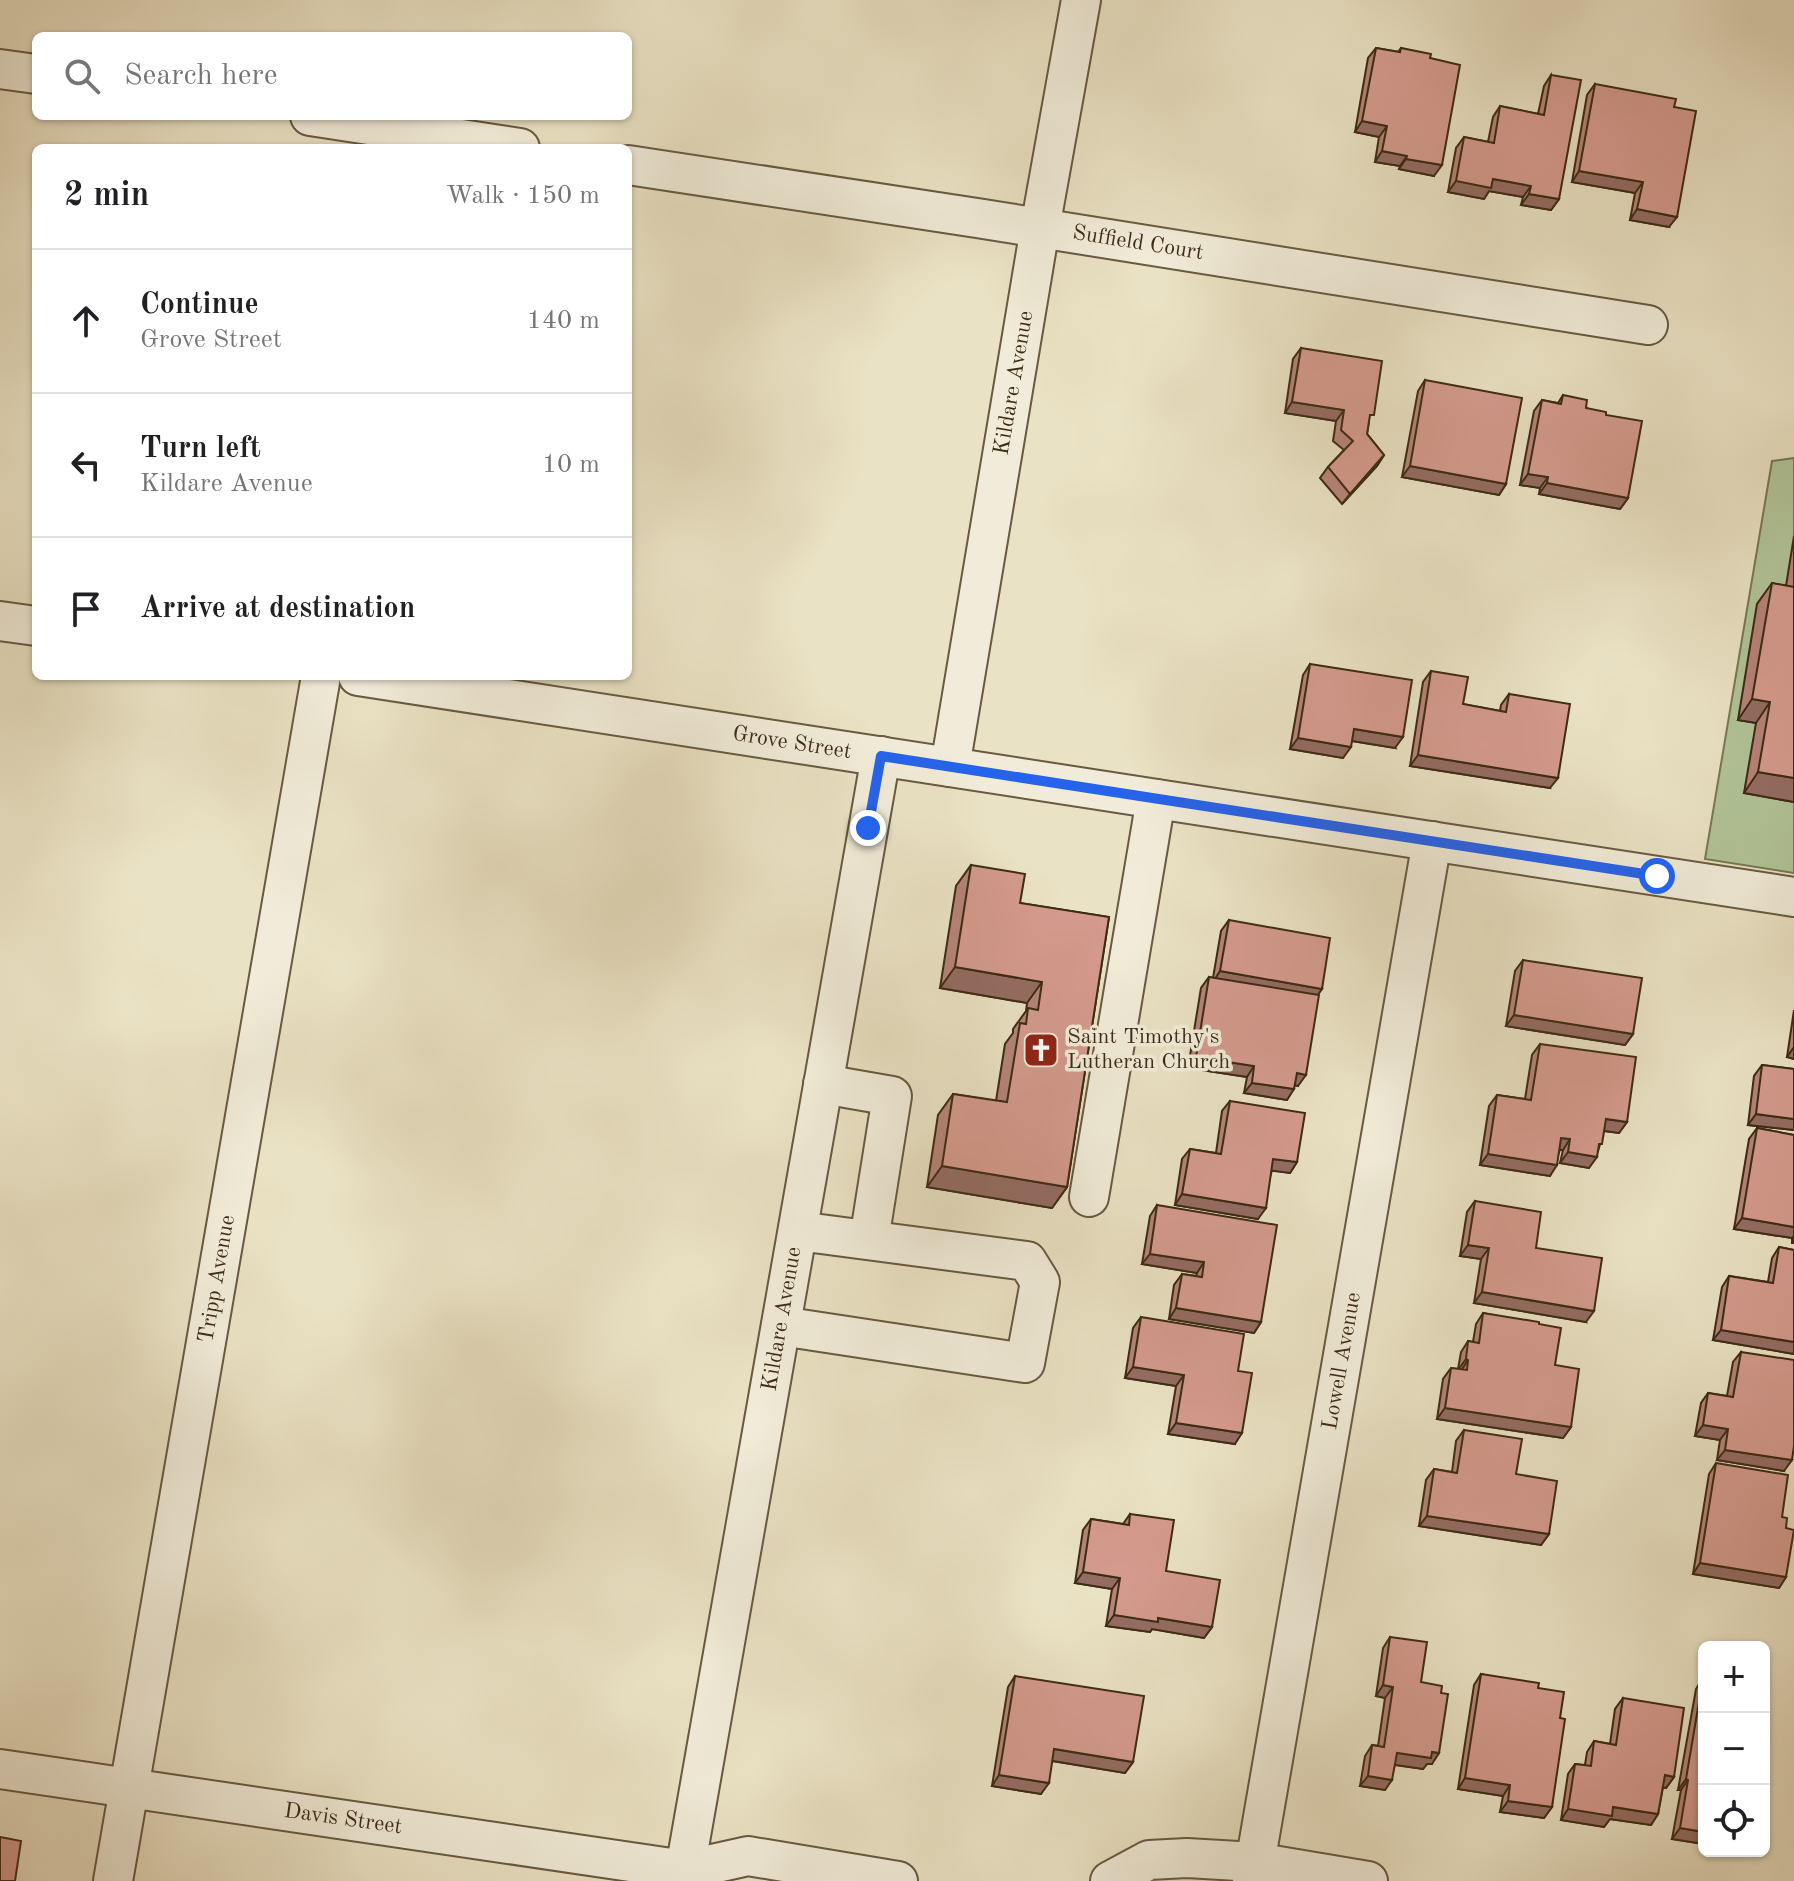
<!DOCTYPE html>
<meta charset="utf-8">
<style>
:root{--surface:#fff;--page:#f6f6f6;--text:#202124;--muted:#757577;--line:#e0e0e0}
body{margin:0;font-family:"Old Standard TT",serif;background:var(--page);color:var(--text)}
.controls{position:absolute;right:24px;bottom:24px;display:grid;overflow:hidden;border-radius:12px;box-shadow:0 2px 6px #0004}
.controls button{width:72px;height:72px;display:grid;place-items:center;padding:0;border:0;border-bottom:2px solid var(--line);background:var(--surface);color:var(--text);font:40px sans-serif}
.stop{position:absolute;width:24px;height:24px;margin:-18px;border:6px solid #2563eb;border-radius:50%;background:#fff}
.stop.end{background:#2563eb;border-color:#fff;box-shadow:0 2px 8px #0008}
.list{margin:0;padding:0;list-style:none}
h2{display:flex;justify-content:space-between;align-items:center;height:104px;margin:0;padding:0 32px;font-size:34px}
h2 small{font-size:26px;font-weight:400;color:var(--muted)}
.list li{display:grid;grid-template-columns:52px 1fr auto;gap:24px;align-items:center;box-sizing:border-box;height:144px;padding:0 32px;border-top:2px solid var(--line)}
.list b{display:block;font-size:30px;white-space:nowrap}
.list p{margin:0;font-size:26px;white-space:nowrap;color:var(--muted)}
.list em{font-size:26px;font-style:normal;color:var(--muted)}
.icon{flex:none;width:44px;height:44px;fill:none;stroke:currentColor;stroke-width:2;stroke-linecap:round;stroke-linejoin:round}
.map{position:relative;flex:none;width:1794px;height:1881px;overflow:hidden}
.search{position:absolute;background:var(--surface);box-shadow:0 2px 6px #0004;left:32px;top:32px;width:600px;height:88px;display:flex;align-items:center;gap:20px;box-sizing:border-box;padding:0 28px;border-radius:12px;color:var(--muted);font-size:30px}
.panel{position:absolute;background:var(--surface);box-shadow:0 2px 6px #0004;left:32px;top:144px;width:600px;height:536px;border-radius:12px}
.map>svg:first-child{display:block}
</style>
<div class="map">
<svg width="1794" height="1881" viewBox="0 0 1794 1881">
<rect width="100%" height="100%" fill="#eae2c4"/>
<filter id="stains"><feTurbulence type="fractalNoise" baseFrequency=".0025" numOctaves="4"/><feColorMatrix values="0 0 0 0 .2 0 0 0 0 .09 0 0 0 0 .02 0 0 0 .5 -.17"/></filter>
<radialGradient id="worn" r=".72"><stop offset=".6" stop-color="#630" stop-opacity="0"/><stop offset="1" stop-color="#630" stop-opacity=".3"/></radialGradient>
<!-- green -->
<polygon fill="#b1c498" stroke="#777856" stroke-width="2" points="1794,458 1794,873 1705,859 1772,461"/>
<g fill="none" stroke-linecap="round" stroke-linejoin="round">
<defs>
<g id="minor">
<polyline points="0,69 36,74"/>
<polyline points="310,116 520,148"/>
<polyline points="628,165 977,218 1648,325"/>
<polyline points="0,621 36,626"/>
<polyline points="358,676 1794,897"/>
<polyline points="950,767 1040,228 1081,0"/>
<polyline points="823,1084 892,1096 869,1240"/>
<polyline points="1089,1197 1156,799"/>
<polyline points="781,1326 1025,1363 1040,1282 1027,1261 798,1231"/>
<polyline points="0,1769 685,1870 748,1856 898,1881"/>
<polyline points="113,1881 321,676"/>
<polyline points="683,1881 881,756"/>
<polyline points="1110,1881 1149,1860 1187,1858 1255,1862 1368,1881"/>
<polyline points="1252,1881 1432,841"/>
</g>
</defs>
<!-- minor casing -->
<use href="#minor" stroke="#685940" stroke-width="42"/>
<!-- minor -->
<use href="#minor" stroke="#f1ecd9" stroke-width="38"/>
</g>
<!-- wall -->
<g fill="#b68479" stroke="#3d2b14" stroke-width="2">
<polygon points="1376,48 1398,52 1401,48 1430,58 1434,176 1399,169 1400,166 1375,162 1379,137 1355,132 1368,58"/>
<polygon points="1551,75 1559,199 1551,210 1521,205 1523,197 1489,191 1484,199 1448,192 1456,148 1464,137 1488,142 1493,117 1500,106 1538,114 1544,86"/>
<polygon points="1595,84 1669,227 1630,220 1635,193 1572,182 1587,95"/>
<polygon points="1301,348 1369,422 1367,434 1384,455 1377,466 1342,504 1320,478 1328,467 1344,450 1333,441 1336,421 1285,413 1293,359"/>
<polygon points="1425,380 1506,484 1499,495 1402,477 1418,391"/>
<polygon points="1563,395 1586,408 1606,415 1628,498 1620,509 1539,494 1540,488 1520,485 1534,411 1542,400 1558,403"/>
<polygon points="1794,536 1794,802 1744,793 1756,723 1738,720 1757,604 1772,583 1786,586"/>
<polygon points="1310,664 1395,748 1352,741 1343,758 1290,749 1303,675"/>
<polygon points="1431,671 1463,704 1500,711 1501,705 1509,694 1550,788 1410,766 1423,682"/>
<polygon points="971,865 1020,903 1109,917 1067,1187 1052,1208 927,1187 938,1115 953,1094 996,1101 1005,1044 1013,1033 1013,1029 1026,1011 1027,1003 940,988 956,886"/>
<polygon points="1229,920 1322,989 1318,994 1298,1086 1295,1085 1287,1100 1244,1093 1247,1077 1188,1068 1201,988 1209,977 1213,978 1221,931"/>
<polygon points="1523,960 1633,1034 1625,1045 1506,1026 1515,971"/>
<polygon points="1794,1010 1794,1059 1787,1057"/>
<polygon points="1540,1044 1627,1122 1619,1133 1604,1131 1598,1151 1589,1168 1560,1163 1563,1150 1560,1150 1550,1176 1480,1165 1489,1106 1497,1095 1525,1099 1532,1055"/>
<polygon points="1762,1065 1794,1069 1794,1130 1748,1125 1754,1076"/>
<polygon points="1230,1101 1297,1162 1290,1173 1272,1170 1258,1219 1175,1205 1182,1159 1190,1149 1216,1153 1222,1111"/>
<polygon points="1757,1128 1794,1135 1794,1243 1792,1243 1792,1238 1734,1229 1749,1139"/>
<polygon points="1475,1201 1536,1248 1586,1322 1474,1303 1481,1259 1460,1256 1467,1212"/>
<polygon points="1157,1205 1261,1322 1254,1333 1169,1319 1174,1285 1182,1274 1196,1276 1197,1273 1142,1264 1150,1216"/>
<polygon points="1779,1247 1794,1250 1794,1354 1713,1340 1722,1287 1729,1276 1768,1282 1772,1258"/>
<polygon points="1483,1313 1539,1324 1555,1365 1571,1427 1563,1438 1437,1419 1443,1379 1451,1368 1458,1369 1461,1352 1468,1341 1473,1342 1476,1324"/>
<polygon points="1141,1317 1238,1371 1235,1444 1168,1434 1176,1386 1125,1378 1133,1328"/>
<polygon points="1741,1352 1784,1471 1717,1460 1720,1440 1695,1436 1701,1403 1708,1393 1727,1396 1733,1362"/>
<polygon points="1464,1430 1516,1474 1549,1534 1541,1545 1419,1526 1426,1480 1434,1469 1452,1472 1456,1441"/>
<polygon points="1716,1463 1786,1528 1786,1577 1779,1588 1693,1574 1709,1474"/>
<polygon points="1130,1514 1166,1571 1212,1627 1204,1638 1152,1629 1150,1632 1106,1626 1112,1589 1075,1583 1083,1530 1091,1519 1123,1524"/>
<polygon points="1390,1637 1421,1682 1432,1764 1427,1764 1423,1769 1395,1765 1385,1790 1360,1786 1365,1756 1372,1745 1378,1746 1385,1698 1376,1696 1383,1648"/>
<polygon points="1481,1674 1538,1688 1560,1718 1552,1807 1544,1818 1500,1812 1503,1796 1458,1789 1474,1685"/>
<polygon points="1015,1676 1133,1762 1125,1773 1052,1761 1041,1794 992,1786 1008,1687"/>
<polygon points="1703,1678 1704,1844 1672,1839 1681,1790 1678,1790 1696,1689"/>
<polygon points="1623,1698 1674,1777 1666,1788 1663,1787 1658,1814 1651,1825 1610,1819 1604,1827 1561,1820 1568,1774 1575,1764 1585,1765 1587,1752 1594,1741 1610,1744 1615,1709"/>
</g>
<!-- shaded-wall -->
<g fill="#946c63" stroke="#3d2b14" stroke-width="2">
<polygon points="1362,121 1387,126 1379,137 1355,132"/>
<polygon points="1382,151 1407,156 1400,166 1375,162"/>
<polygon points="1406,159 1442,165 1434,176 1399,169"/>
<polygon points="1579,171 1643,182 1635,193 1572,182"/>
<polygon points="1493,179 1531,186 1523,197 1489,191 1484,199 1448,192 1456,181"/>
<polygon points="1529,194 1559,199 1551,210 1521,205"/>
<polygon points="1637,209 1677,217 1669,227 1630,220"/>
<polygon points="1292,402 1344,410 1336,421 1285,413"/>
<polygon points="1384,455 1377,466 1342,504 1350,494"/>
<polygon points="1410,466 1506,484 1499,495 1402,477"/>
<polygon points="1528,474 1548,477 1540,488 1520,485"/>
<polygon points="1547,483 1628,498 1620,509 1539,494"/>
<polygon points="1752,699 1770,702 1756,723 1738,720"/>
<polygon points="1354,729 1403,737 1395,748 1346,740"/>
<polygon points="1298,738 1351,747 1343,758 1290,749"/>
<polygon points="1418,755 1558,778 1550,788 1410,766"/>
<polygon points="1758,772 1794,778 1794,802 1744,793"/>
<polygon points="955,967 1042,982 1027,1003 940,988"/>
<polygon points="1220,971 1322,989 1314,1000 1213,982"/>
<polygon points="1514,1015 1633,1034 1625,1045 1506,1026"/>
<polygon points="1794,1047 1794,1059 1787,1057"/>
<polygon points="1196,1057 1254,1066 1247,1077 1188,1068"/>
<polygon points="1297,1073 1306,1075 1298,1086 1289,1084"/>
<polygon points="1252,1083 1294,1089 1287,1100 1244,1093"/>
<polygon points="1756,1114 1794,1119 1794,1130 1748,1125"/>
<polygon points="1606,1119 1627,1122 1619,1133 1598,1130"/>
<polygon points="1561,1138 1570,1139 1563,1150 1554,1149"/>
<polygon points="1568,1152 1597,1157 1589,1168 1560,1163"/>
<polygon points="1488,1154 1557,1165 1550,1176 1480,1165"/>
<polygon points="1273,1159 1297,1162 1290,1173 1266,1170"/>
<polygon points="942,1166 1067,1187 1052,1208 927,1187"/>
<polygon points="1182,1194 1266,1208 1258,1219 1175,1205"/>
<polygon points="1742,1218 1794,1227 1794,1236 1792,1238 1734,1229"/>
<polygon points="1468,1245 1489,1248 1481,1259 1460,1256"/>
<polygon points="1150,1254 1204,1262 1197,1273 1142,1264"/>
<polygon points="1482,1292 1594,1311 1586,1322 1474,1303"/>
<polygon points="1176,1308 1261,1322 1254,1333 1169,1319"/>
<polygon points="1721,1330 1794,1342 1794,1354 1713,1340"/>
<polygon points="1466,1359 1468,1360 1461,1371 1458,1370"/>
<polygon points="1133,1367 1184,1375 1176,1386 1125,1378"/>
<polygon points="1445,1408 1571,1427 1563,1438 1437,1419"/>
<polygon points="1176,1423 1242,1433 1235,1444 1168,1434"/>
<polygon points="1703,1425 1728,1429 1720,1440 1695,1436"/>
<polygon points="1725,1450 1792,1460 1784,1471 1717,1460"/>
<polygon points="1427,1516 1549,1534 1541,1545 1419,1526"/>
<polygon points="1700,1563 1786,1577 1779,1588 1693,1574"/>
<polygon points="1083,1572 1120,1578 1112,1589 1075,1583"/>
<polygon points="1114,1615 1158,1618 1212,1627 1204,1638 1152,1629 1150,1632 1106,1626"/>
<polygon points="1383,1685 1393,1687 1385,1698 1376,1696"/>
<polygon points="1054,1749 1133,1762 1125,1773 1047,1760"/>
<polygon points="1432,1752 1439,1753 1432,1764 1427,1764 1423,1769 1389,1764 1397,1753"/>
<polygon points="999,1775 1049,1783 1041,1794 992,1786"/>
<polygon points="1665,1775 1674,1777 1666,1788 1657,1786"/>
<polygon points="1368,1776 1392,1780 1385,1790 1360,1786"/>
<polygon points="1465,1778 1510,1785 1503,1796 1458,1789"/>
<polygon points="1686,1779 1688,1780 1681,1790 1678,1790"/>
<polygon points="1508,1801 1552,1807 1544,1818 1500,1812"/>
<polygon points="1613,1807 1658,1814 1651,1825 1610,1819 1604,1827 1561,1820 1568,1809"/>
<polygon points="1680,1828 1704,1832 1704,1844 1672,1839"/>
</g>
<!-- building -->
<g fill="#d49a8d" stroke="#3d2b14" stroke-width="2">
<polygon points="1376,48 1400,52 1401,48 1431,54 1430,58 1460,65 1442,165 1406,159 1407,156 1382,151 1387,126 1362,121"/>
<polygon points="1551,75 1581,80 1559,199 1529,194 1531,186 1493,179 1491,188 1456,181 1464,137 1494,143 1500,106 1544,115"/>
<polygon points="1595,84 1676,99 1674,107 1696,111 1677,217 1637,209 1643,182 1579,171"/>
<polygon points="1301,348 1382,361 1374,415 1370,415 1367,434 1384,455 1350,494 1328,467 1353,441 1341,430 1344,410 1292,402"/>
<polygon points="1425,380 1522,398 1506,484 1410,466"/>
<polygon points="1563,395 1587,400 1586,408 1606,412 1606,415 1642,421 1628,498 1547,483 1548,477 1528,474 1542,400 1561,404"/>
<polygon points="1772,583 1794,587 1794,778 1758,772 1770,702 1752,699"/>
<polygon points="1310,664 1412,680 1403,737 1354,729 1351,747 1298,738"/>
<polygon points="1431,671 1468,677 1463,704 1506,712 1509,694 1570,704 1558,778 1418,755"/>
<polygon points="971,865 1025,874 1020,903 1109,917 1067,1187 942,1166 953,1094 1007,1102 1020,1023 1026,1024 1028,1008 1038,1010 1042,982 955,967"/>
<polygon points="1229,920 1330,938 1322,989 1220,971"/>
<polygon points="1523,960 1642,978 1633,1034 1514,1015"/>
<polygon points="1209,977 1319,995 1306,1075 1297,1073 1294,1089 1252,1083 1254,1066 1196,1057"/>
<polygon points="1540,1044 1636,1057 1627,1122 1606,1119 1602,1144 1599,1144 1597,1157 1568,1152 1570,1139 1561,1138 1557,1165 1488,1154 1497,1095 1531,1100"/>
<polygon points="1762,1065 1794,1069 1794,1119 1756,1114"/>
<polygon points="1230,1101 1305,1113 1297,1162 1273,1159 1266,1208 1182,1194 1190,1149 1221,1154"/>
<polygon points="1757,1128 1794,1135 1794,1227 1742,1218"/>
<polygon points="1475,1201 1541,1212 1536,1248 1602,1258 1594,1311 1482,1292 1489,1248 1468,1245"/>
<polygon points="1157,1205 1277,1225 1261,1322 1176,1308 1182,1274 1202,1277 1204,1262 1150,1254"/>
<polygon points="1779,1247 1794,1250 1794,1342 1721,1330 1729,1276 1773,1283"/>
<polygon points="1483,1313 1539,1322 1539,1324 1561,1328 1555,1365 1579,1369 1571,1427 1445,1408 1451,1368 1467,1370 1468,1360 1466,1359 1468,1341 1479,1343"/>
<polygon points="1141,1317 1244,1334 1238,1371 1252,1373 1242,1433 1176,1423 1184,1375 1133,1367"/>
<polygon points="1741,1352 1794,1360 1794,1446 1792,1460 1725,1450 1728,1429 1703,1425 1708,1393 1733,1397"/>
<polygon points="1464,1430 1522,1439 1516,1474 1557,1481 1549,1534 1427,1516 1434,1469 1457,1473"/>
<polygon points="1716,1463 1788,1475 1782,1517 1787,1518 1786,1528 1794,1530 1786,1577 1700,1563"/>
<polygon points="1130,1514 1174,1520 1166,1571 1220,1580 1212,1627 1158,1618 1158,1622 1114,1615 1120,1578 1083,1572 1091,1519 1129,1525"/>
<polygon points="1390,1637 1427,1642 1421,1682 1442,1686 1441,1693 1448,1694 1439,1753 1432,1752 1431,1758 1397,1753 1392,1780 1368,1776 1372,1745 1384,1747 1393,1687 1383,1685"/>
<polygon points="1481,1674 1539,1683 1538,1688 1564,1692 1560,1718 1565,1719 1552,1807 1508,1801 1510,1785 1465,1778"/>
<polygon points="1015,1676 1144,1696 1133,1762 1054,1749 1049,1783 999,1775"/>
<polygon points="1703,1678 1704,1678 1704,1832 1680,1828 1688,1780 1686,1779"/>
<polygon points="1764,1689 1768,1690 1764,1711"/>
<polygon points="1623,1698 1684,1708 1674,1777 1665,1775 1658,1814 1613,1807 1612,1816 1568,1809 1575,1764 1591,1766 1594,1741 1616,1745"/>
<polygon points="0,1837 21,1841 15,1881 0,1881"/>
</g>
<g fill="none" stroke-linecap="round" stroke-linejoin="round">
<!-- route -->
<polyline stroke="#2563eb" stroke-width="10" points="868,828 881,756 1657,876"/>
</g>
<!-- icons -->
<defs>
<symbol id="church-square" viewBox="-11 -11 22 22"><rect x="-9" y="-9" width="18" height="18" rx="4" fill="#8f2418" stroke="#f1ecd9"/><path d="M-1.2-6h2.4v3.5h3.3v2.4h-3.3V6h-2.4V-.1h-3.3v-2.4h3.3Z" fill="#fff"/></symbol>
</defs>
<g fill-rule="evenodd">
<use href="#church-square" x="1021" y="1030" width="40" height="40"/>
</g>
<g text-anchor="middle" dominant-baseline="central" stroke-width="7" stroke-linejoin="round" paint-order="stroke">
<!-- street labels -->
<g font-size="22" fill="#3d2b14" stroke="#f1ecd9">
<text transform="translate(1138 243) rotate(9)">Suffield Court</text>
<text transform="translate(1014 383) rotate(-80)">Kildare Avenue</text>
<text transform="translate(792 743) rotate(9)">Grove Street</text>
<text transform="translate(217 1279) rotate(-80)">Tripp Avenue</text>
<text transform="translate(782 1319) rotate(-80)">Kildare Avenue</text>
<text transform="translate(1342 1361) rotate(-80)">Lowell Avenue</text>
<text transform="translate(343 1819) rotate(8)">Davis Street</text>
</g>
<!-- poi labels -->
<g font-size="22" fill="#3d2b14" stroke="#f1ecd9" text-anchor="start">
<text x="1067" y="1037">Saint Timothy's<tspan x="1067" dy="25">Lutheran Church</tspan></text>
</g>
</g>
<rect width="100%" height="100%" filter="url(#stains)"/>
<rect width="100%" height="100%" fill="url(#worn)"/>
</svg>
<div class="controls">
<button>+</button>
<button>−</button>
<button><svg class="icon" aria-label="locate" viewBox="0 0 24 24"><circle cx="12" cy="12" r="6"/><path d="M12 2v4M12 18v4M2 12h4M18 12h4"/></svg></button>
</div>
<div class="stop" style="left:1657px;top:876px"></div>
<div class="stop end" style="left:868px;top:828px"></div>
<div class="search"><svg class="icon" aria-label="search" viewBox="0 0 24 24"><circle cx="10" cy="10" r="6"/><path d="M15 15l6 6"/></svg>Search here</div>
<section class="panel">
<h2>2 min<small>Walk · 150 m</small></h2>
<ul class="list">
<li><svg class="icon" aria-label="ahead" viewBox="0 0 24 24"><path d="M12 20V5M6 11l6-6 6 6"/></svg><div><b>Continue</b><p>Grove Street</p></div><em>140 m</em></li>
<li><svg class="icon" aria-label="left" viewBox="0 0 24 24"><path d="M17 20v-9H6M10 6l-5 5 5 5"/></svg><div><b>Turn left</b><p>Kildare Avenue</p></div><em>10 m</em></li>
<li><svg class="icon" aria-label="arrive" viewBox="0 0 24 24"><path d="M6 21V4h12l-3 4 3 4H6"/></svg><div><b>Arrive at destination</b></div></li>
</ul>
</section>
</div>
